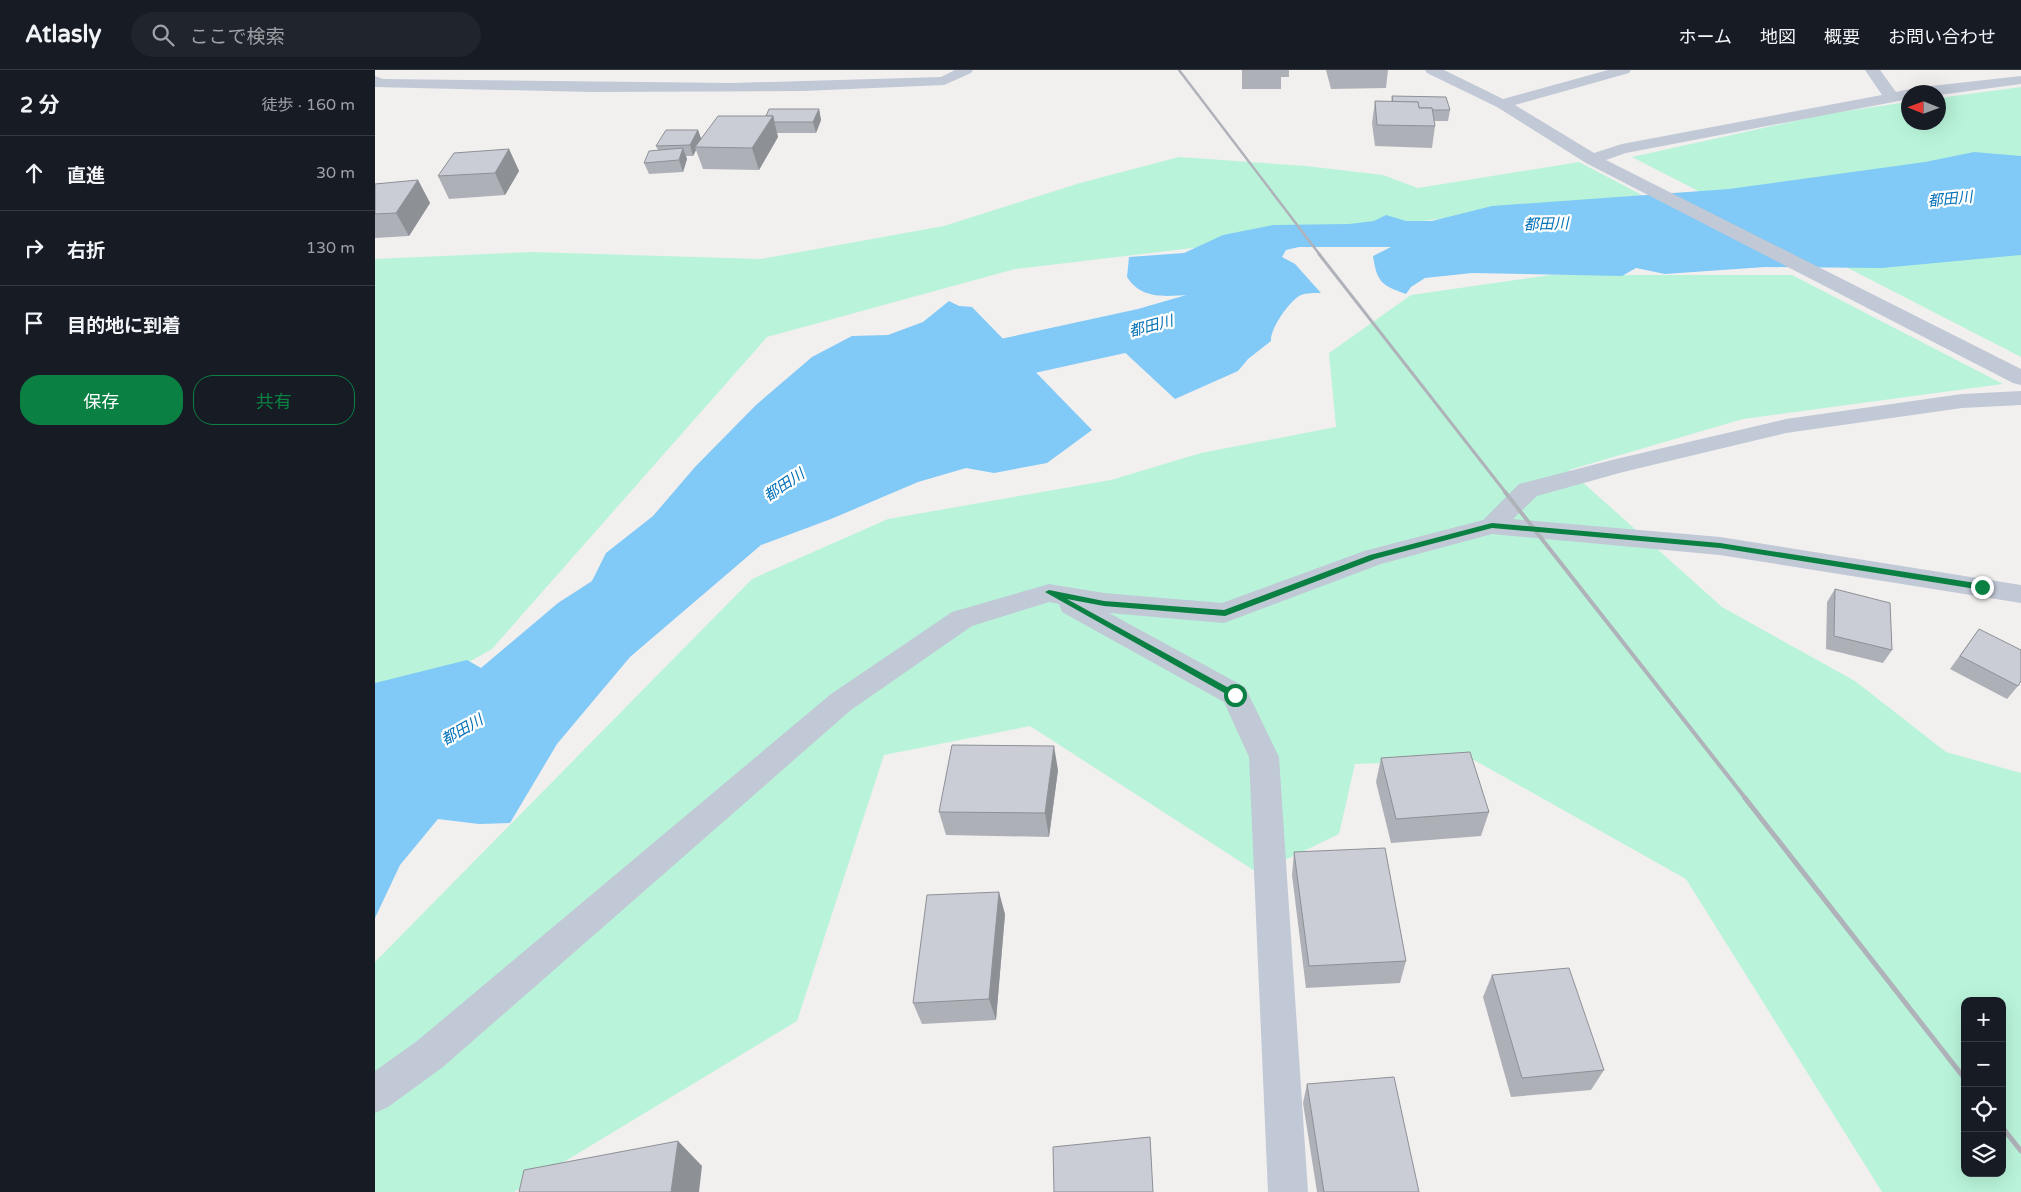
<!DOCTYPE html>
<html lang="ja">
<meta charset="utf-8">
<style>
:root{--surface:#171b24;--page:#20242c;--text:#f1f3f6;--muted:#9ea1a6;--line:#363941;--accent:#0b8043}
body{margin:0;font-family:"Varela Round","Noto Sans JP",sans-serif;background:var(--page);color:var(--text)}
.controls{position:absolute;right:15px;bottom:15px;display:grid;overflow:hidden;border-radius:10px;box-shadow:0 5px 20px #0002}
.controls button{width:45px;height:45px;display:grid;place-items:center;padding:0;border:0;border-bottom:1px solid var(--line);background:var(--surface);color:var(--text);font:25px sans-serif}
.compass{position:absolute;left:1526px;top:15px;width:45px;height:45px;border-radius:50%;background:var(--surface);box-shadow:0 5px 20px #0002;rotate:271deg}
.stop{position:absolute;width:15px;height:15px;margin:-11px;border:4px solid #0b8043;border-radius:50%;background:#fff}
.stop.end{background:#0b8043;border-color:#fff;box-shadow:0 1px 5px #0008}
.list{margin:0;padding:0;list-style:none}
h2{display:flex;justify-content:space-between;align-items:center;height:65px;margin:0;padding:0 20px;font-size:21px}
h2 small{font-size:16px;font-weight:400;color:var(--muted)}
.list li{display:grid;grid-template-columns:32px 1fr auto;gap:15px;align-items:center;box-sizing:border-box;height:75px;padding:0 20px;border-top:1px solid var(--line)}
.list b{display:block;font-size:19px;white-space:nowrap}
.list em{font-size:16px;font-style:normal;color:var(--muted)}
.actions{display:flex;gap:10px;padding:15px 20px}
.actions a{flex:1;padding:11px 0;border:1px solid var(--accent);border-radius:20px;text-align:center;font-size:18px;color:var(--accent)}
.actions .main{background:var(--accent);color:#fff}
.icon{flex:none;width:28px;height:28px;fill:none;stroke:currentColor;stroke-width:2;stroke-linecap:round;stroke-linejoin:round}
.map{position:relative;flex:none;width:1646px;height:1122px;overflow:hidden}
header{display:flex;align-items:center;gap:30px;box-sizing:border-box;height:70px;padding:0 25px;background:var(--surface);border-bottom:1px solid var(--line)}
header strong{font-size:24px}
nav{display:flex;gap:28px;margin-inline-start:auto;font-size:18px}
.search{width:350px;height:45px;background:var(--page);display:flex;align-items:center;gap:12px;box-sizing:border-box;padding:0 18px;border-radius:28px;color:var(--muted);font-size:19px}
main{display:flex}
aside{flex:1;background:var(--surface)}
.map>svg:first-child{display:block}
</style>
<header>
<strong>Atlasly</strong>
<div class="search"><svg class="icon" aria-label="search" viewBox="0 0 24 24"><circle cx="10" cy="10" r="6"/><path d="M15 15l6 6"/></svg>ここで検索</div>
<nav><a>ホーム</a><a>地図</a><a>概要</a><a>お問い合わせ</a></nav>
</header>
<main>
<aside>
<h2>2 分<small>徒歩 · 160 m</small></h2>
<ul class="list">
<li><svg class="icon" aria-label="ahead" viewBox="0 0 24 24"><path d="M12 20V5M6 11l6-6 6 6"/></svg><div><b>直進</b></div><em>30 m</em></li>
<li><svg class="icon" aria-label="right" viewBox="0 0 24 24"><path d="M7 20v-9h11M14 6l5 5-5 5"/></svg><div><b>右折</b></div><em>130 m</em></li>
<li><svg class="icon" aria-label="arrive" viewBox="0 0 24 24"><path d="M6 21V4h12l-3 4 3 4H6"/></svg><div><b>目的地に到着</b></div></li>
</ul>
<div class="actions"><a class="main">保存</a><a>共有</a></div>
</aside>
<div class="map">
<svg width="1646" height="1122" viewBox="0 0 1646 1122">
<rect width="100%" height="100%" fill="#f2efef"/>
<!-- green -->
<g fill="#b9f4da" fill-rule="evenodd">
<polygon points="1646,17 1646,287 1257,87 1451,44 1533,32 1534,52 1564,52 1564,28"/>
<polygon points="804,87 931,96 1008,105 1043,118 1204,92 1267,125 640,199 392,267 117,579 0,645 0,189 157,182 386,189 569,156 705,113"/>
<path d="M1176 205H1417L1628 314 1368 349 1194 400 1347 537 1480 611 1571 682 1646 703V1122H1507L1311 809 1099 690 980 694 964 764 883 803 655 656 509 685 422 951 139 1122H0V892L377 509 513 449 736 410 826 383 961 357 954 283 1036 225ZM1590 931H1627V1103H1590Z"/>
</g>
<!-- water -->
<g fill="#81c9f6">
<path d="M1599 82 1646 86V185L1507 198 1390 197 1290 204 1261 198 1247 206 1097 203 1050 208 1036 217 1031 224C1006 215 1002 212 998 186L1016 177H924L911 180 907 187 920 194 946 223C940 223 931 223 926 225 914 231 895 259 896 271L873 289 863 301 800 329 744 277 801 245 817 239 814 225C790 226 767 230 752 207L754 187 809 183 848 165 898 155 974 154 999 151 1011 145 1031 151H1057L1117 136 1354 119 1550 92Z"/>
<polygon points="574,231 584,236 597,237 717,360 672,393 619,403 591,398 543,412 456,449 386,475 255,587 182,674 135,753 104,754 63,749 25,795 0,848 0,613 92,590 106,598 183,533 217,511 231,483 278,446 320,397 381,335 437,287 477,266 513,265 548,252"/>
</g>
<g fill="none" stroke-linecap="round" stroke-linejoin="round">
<!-- river -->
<polygon fill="#81c9f6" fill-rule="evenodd" points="881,177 904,182 913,196 901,230 891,244 800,272 655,304 558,360 531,367 504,360 493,344 504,328 607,273 763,239 839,217 858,182"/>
<!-- minor -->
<g fill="#c1c8d6" fill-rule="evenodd">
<polygon points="580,0 598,0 596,3 569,15 428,21 216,22 0,17 0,6 8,9 357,13 566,7"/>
<polygon points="1050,0 1069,0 1128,29 1233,0 1256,0 1254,3 1140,35 1219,83 1247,74 1507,25 1490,0 1505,0 1521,22 1534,19 1540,21 1547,17 1646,6 1646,14 1564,25 1564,22 1534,22 1534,29 1251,83 1231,90 1646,299 1646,315 1638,313 1211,93 1122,37 1052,3"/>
<polygon points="1646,321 1646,335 1587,338 1411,363 1248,402 1162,426 1138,449 1345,467 1646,515 1646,533 1345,485 1117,464 1006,494 849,553 734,543 870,617 904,687 933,1122 893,1122 874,687 849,632 687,542 684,534 674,532 597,556 476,640 68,997 13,1037 0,1043 0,1001 42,971 456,624 577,542 674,514 729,523 847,533 989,481 1108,450 1144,414 1237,390 1411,349 1587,324"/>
</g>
<!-- rail-far3 -->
<polyline stroke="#b0b2ba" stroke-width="2.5" points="804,0 945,185"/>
<!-- rail-far2 -->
<polyline stroke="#b0b2ba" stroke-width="3" points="944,184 1131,423"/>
<!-- rail-far1 -->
<polyline stroke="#b0b2ba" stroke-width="4" points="1130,422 1371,729"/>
<!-- rail -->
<g stroke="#b0b2ba" stroke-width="5">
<polyline points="1370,728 1590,1009"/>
<polyline points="1627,1057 1646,1081"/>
</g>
</g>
<!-- wall -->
<g fill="#aeb0b7">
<polygon points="867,0 914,0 914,7 906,7 906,19 867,19"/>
<polygon points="951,0 1013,0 1011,18 956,19"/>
<polygon points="1017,26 1075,40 1073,51 1059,51 1060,56 1057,78 1000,76 997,53 1000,31 1016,32"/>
<polygon points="444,39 446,50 441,63 402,63 403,67 384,100 328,99 321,80 318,86 311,86 312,89 308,102 274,104 269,93 283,80 281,76 323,60 326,69 391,46"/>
<polygon points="134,79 144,101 130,125 74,129 63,106"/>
<polygon points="43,110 55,133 34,166 0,168 0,114"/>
<polygon points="1460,519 1517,580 1508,593 1451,579 1452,532"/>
<polygon points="1604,559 1643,616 1632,629 1575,599"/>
<polygon points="1006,688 1114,742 1106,766 1016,773 1001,712"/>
<polygon points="683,700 674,767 571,765 564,742"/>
<polygon points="919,782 1031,891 1025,913 931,918 917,805"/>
<polygon points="630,844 621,950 547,954 538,933"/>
<polygon points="1117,905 1229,1000 1216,1020 1136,1027 1108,927"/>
<polygon points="932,1014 1044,1122 942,1122 928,1033"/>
</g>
<!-- shaded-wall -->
<g fill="#8d9095">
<polygon points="444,39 446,50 441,63 438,52"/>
<polygon points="398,46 403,67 384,100 377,78"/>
<polygon points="323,60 327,71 320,77 321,80 318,86 315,75"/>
<polygon points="308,78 312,89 308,102 304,90"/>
<polygon points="134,79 144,101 130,125 120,103"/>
<polygon points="43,110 55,133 34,166 21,143"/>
<polygon points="679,676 683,700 674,767 670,743"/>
<polygon points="624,822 630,844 621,950 614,929"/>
<polygon points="303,1071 327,1096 324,1122 296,1122"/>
</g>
<!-- building -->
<g fill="#cacdd5" stroke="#8d9095">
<polygon points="1017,26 1071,27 1075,40 1057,40 1057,38 1044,38 1043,32 1018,32"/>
<polygon points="1000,31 1043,32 1044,38 1057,38 1060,56 1002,55"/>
<polygon points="394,39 444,39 438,52 399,52 398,46 391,46"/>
<polygon points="343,46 398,46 377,78 320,77"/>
<polygon points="291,60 323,60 315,75 281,76"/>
<polygon points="308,78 304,90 269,93 274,81"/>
<polygon points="134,79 120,103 63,106 79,83"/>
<polygon points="43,110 21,143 0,144 0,114"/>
<polygon points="1460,519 1515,533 1517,580 1459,566"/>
<polygon points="1604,559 1646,580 1646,611 1643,616 1585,586"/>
<polygon points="577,675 679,676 670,743 564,742"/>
<polygon points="1095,682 1114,742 1021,749 1006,688"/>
<polygon points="1010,778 1031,891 934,896 919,782"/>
<polygon points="624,822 614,929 538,933 552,825"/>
<polygon points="1194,898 1229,1000 1147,1008 1117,905"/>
<polygon points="1019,1007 1044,1122 949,1122 932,1014"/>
<polygon points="775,1067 778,1122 679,1122 678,1077"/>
<polygon points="303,1071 296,1122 144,1122 149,1100"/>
</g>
<!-- route -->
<polygon fill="#0b8043" points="1117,453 1345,473 1607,514 1611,517 1607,520 1345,478 1117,458 1000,489 850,546 729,536 692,529 863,623 863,628 860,629 670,522 674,520 729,531 849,540 995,485"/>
<g text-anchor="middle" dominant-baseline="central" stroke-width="4.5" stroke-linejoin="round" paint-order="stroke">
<!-- far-water labels -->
<g font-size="15" font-style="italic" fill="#0070b7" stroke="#fff">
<text transform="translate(1575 129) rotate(-6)">都田川</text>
<text transform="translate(1171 154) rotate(-2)">都田川</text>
<text transform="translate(776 256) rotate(-15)">都田川</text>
<text transform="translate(409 415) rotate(-34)">都田川</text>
<text transform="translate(87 660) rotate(-30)">都田川</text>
</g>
</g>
</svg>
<div class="controls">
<button>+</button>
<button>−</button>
<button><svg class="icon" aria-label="locate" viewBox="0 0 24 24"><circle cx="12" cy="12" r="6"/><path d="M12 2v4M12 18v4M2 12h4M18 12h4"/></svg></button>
<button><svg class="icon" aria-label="layers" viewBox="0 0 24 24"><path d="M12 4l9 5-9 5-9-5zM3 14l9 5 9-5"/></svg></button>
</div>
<svg class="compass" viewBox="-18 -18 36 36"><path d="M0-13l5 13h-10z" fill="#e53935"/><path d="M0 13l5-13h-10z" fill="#9ea1a6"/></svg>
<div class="stop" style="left:860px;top:625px"></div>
<div class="stop end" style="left:1607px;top:517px"></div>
</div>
</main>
